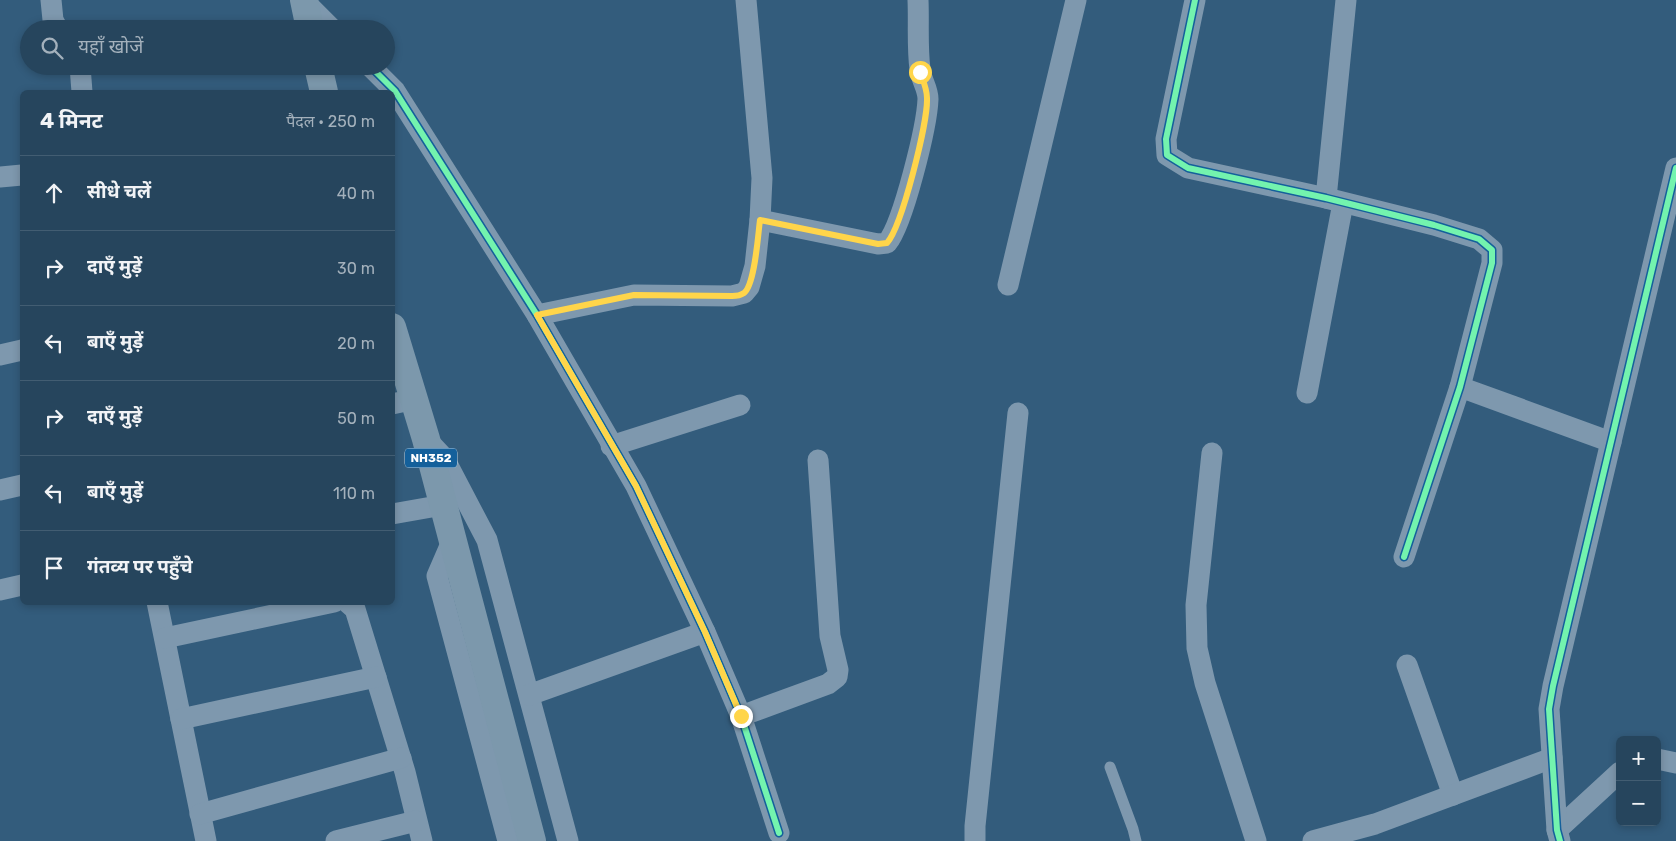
<!DOCTYPE html>
<html lang="hi">
<meta charset="utf-8">
<style>
:root{--surface:#26455d;--page:#324f66;--text:#f1f3f6;--muted:#a4b1bc;--line:#425d72}
body{margin:0;font-family:Rubik,"Noto Sans Devanagari",sans-serif;background:var(--page);color:var(--text)}
.controls{position:absolute;right:15px;bottom:15px;display:grid;overflow:hidden;border-radius:8px;box-shadow:0 2px 8px #0003}
.controls button{width:45px;height:45px;display:grid;place-items:center;padding:0;border:0;border-bottom:1px solid var(--line);background:var(--surface);color:var(--text);font:25px sans-serif}
.stop{position:absolute;width:15px;height:15px;margin:-11px;border:4px solid #ffd54a;border-radius:50%;background:#fff}
.stop.end{background:#ffd54a;border-color:#fff;box-shadow:0 1px 5px #0008}
.list{margin:0;padding:0;list-style:none}
h2{display:flex;justify-content:space-between;align-items:center;height:65px;margin:0;padding:0 20px;font-size:21px}
h2 small{font-size:16px;font-weight:400;color:var(--muted)}
.list li{display:grid;grid-template-columns:32px 1fr auto;gap:15px;align-items:center;box-sizing:border-box;height:75px;padding:0 20px;border-top:1px solid var(--line)}
.list b{display:block;font-size:19px;white-space:nowrap}
.list em{font-size:16px;font-style:normal;color:var(--muted)}
.icon{flex:none;width:28px;height:28px;fill:none;stroke:currentColor;stroke-width:2;stroke-linecap:round;stroke-linejoin:round}
.map{position:relative;flex:none;width:1676px;height:841px;overflow:hidden}
.search{position:absolute;background:var(--surface);box-shadow:0 2px 8px #0003;left:20px;top:20px;width:375px;height:55px;display:flex;align-items:center;gap:12px;box-sizing:border-box;padding:0 18px;border-radius:28px;color:var(--muted);font-size:19px}
.panel{position:absolute;background:var(--surface);box-shadow:0 2px 8px #0003;left:20px;top:90px;width:375px;height:515px;border-radius:8px}
.map>svg:first-child{display:block}
</style>
<div class="map">
<svg width="1676" height="841" viewBox="0 0 1676 841">
<rect width="100%" height="100%" fill="#335c7c"/>
<g fill="none" stroke-linecap="round" stroke-linejoin="round">
<!-- service -->
<polyline stroke="#7e98ae" stroke-width="11" points="1110,767 1133,829 1136,841"/>
<!-- minor -->
<g stroke="#7e98ae" stroke-width="21">
<polyline points="51,0 53,20 58,29"/>
<polyline points="1195,0 1166,139 1167,155 1188,168 1326,198 1434,225 1479,239 1492,250 1492,263 1460,387 1404,557"/>
<polyline points="304,1 332,29"/>
<polyline points="80,66 82,92"/>
<polyline points="370,66 395,91 537,315 636,486 705,632 741,716 779,833"/>
<polyline points="0,177 22,175"/>
<polyline points="1326,198 1346,0"/>
<path d="M760 220 878 244 887 243C903 224 927 126 928 99 928 88 921 80 920 69 917 47 919 23 918 0"/>
<polyline points="1008,285 1076,0"/>
<polyline points="537,315 634,295 732,296 744,293 749,287 755,266 760,220 762,178 746,0"/>
<polyline points="0,355 22,350"/>
<polyline points="1460,387 1611,442"/>
<polyline points="1307,393 1343,203"/>
<polyline points="392,404 415,399"/>
<polyline points="428,441 444,458 487,540 568,841"/>
<polyline points="611,446 740,405"/>
<polyline points="1212,453 1196,605 1197,648 1205,683 1256,841"/>
<polyline points="0,490 22,485"/>
<polyline points="392,514 443,505"/>
<polyline points="453,539 437,576 508,841"/>
<polyline points="0,590 22,585"/>
<polyline points="157,602 206,841"/>
<polyline points="347,602 355,609 405,772 422,841"/>
<polyline points="165,638 334,602"/>
<polyline points="1407,665 1453,795"/>
<polyline points="529,695 705,632"/>
<polyline points="741,716 828,684 837,677 838,670 830,636 818,460"/>
<polyline points="181,719 376,677"/>
<polyline points="1657,759 1676,763"/>
<polyline points="200,814 401,758"/>
<polyline points="1557,830 1620,772"/>
<polyline points="336,841 416,821"/>
<polyline points="975,841 975,826 1018,413"/>
<polyline points="1313,841 1375,824 1552,758"/>
<polyline points="1560,841 1557,830 1549,709 1553,686 1676,168"/>
</g>
<!-- trunk -->
<g stroke="#7c98ac" stroke-width="28">
<polyline points="304,0 310,29"/>
<polyline points="318,66 324,92"/>
<polyline points="392,327 426,439 532,841"/>
</g>
<defs>
<g id="cycleway">
<polyline points="1195,0 1166,139 1167,155 1188,168 1326,198 1434,225 1479,239 1492,250 1492,263 1460,387 1404,557"/>
<polyline points="370,66 395,91 537,315 636,486 705,632 741,716 779,833"/>
<polyline points="1560,841 1557,830 1549,709 1553,686 1676,168"/>
</g>
</defs>
<!-- cycleway casing -->
<use href="#cycleway" stroke="#14609b" stroke-width="9"/>
<!-- cycleway -->
<use href="#cycleway" stroke="#73f3ae" stroke-width="6"/>
</g>
<g fill="none" stroke-linecap="round" stroke-linejoin="round">
<!-- route -->
<path stroke="#ffd54a" stroke-width="6" d="M741 716 705 632 636 486 537 315 634 295 732 296C736 296 741 295 744 293 755 285 758 234 760 220L878 244 887 243C902 226 928 122 927 98 927 89 923 80 920 72"/>
</g>
<g text-anchor="middle" dominant-baseline="central" stroke-width="4.5" stroke-linejoin="round" paint-order="stroke">
<!-- shield labels -->
<rect fill="#14609b" stroke="#b8cfe1" stroke-width="1" x="405" y="448.5" width="52" height="19" rx="4"/>
<g font-size="12" font-weight="bold" fill="#fff">
<text x="431" y="458">NH352</text>
</g>
</g>
</svg>
<div class="controls">
<button>+</button>
<button>−</button>
</div>
<div class="stop" style="left:920px;top:72px"></div>
<div class="stop end" style="left:741px;top:716px"></div>
<div class="search"><svg class="icon" aria-label="search" viewBox="0 0 24 24"><circle cx="10" cy="10" r="6"/><path d="M15 15l6 6"/></svg>यहाँ खोजें</div>
<section class="panel">
<h2>4 मिनट<small>पैदल · 250 m</small></h2>
<ul class="list">
<li><svg class="icon" aria-label="ahead" viewBox="0 0 24 24"><path d="M12 20V5M6 11l6-6 6 6"/></svg><div><b>सीधे चलें</b></div><em>40 m</em></li>
<li><svg class="icon" aria-label="right" viewBox="0 0 24 24"><path d="M7 20v-9h11M14 6l5 5-5 5"/></svg><div><b>दाएँ मुड़ें</b></div><em>30 m</em></li>
<li><svg class="icon" aria-label="left" viewBox="0 0 24 24"><path d="M17 20v-9H6M10 6l-5 5 5 5"/></svg><div><b>बाएँ मुड़ें</b></div><em>20 m</em></li>
<li><svg class="icon" aria-label="right" viewBox="0 0 24 24"><path d="M7 20v-9h11M14 6l5 5-5 5"/></svg><div><b>दाएँ मुड़ें</b></div><em>50 m</em></li>
<li><svg class="icon" aria-label="left" viewBox="0 0 24 24"><path d="M17 20v-9H6M10 6l-5 5 5 5"/></svg><div><b>बाएँ मुड़ें</b></div><em>110 m</em></li>
<li><svg class="icon" aria-label="arrive" viewBox="0 0 24 24"><path d="M6 21V4h12l-3 4 3 4H6"/></svg><div><b>गंतव्य पर पहुँचे</b></div></li>
</ul>
</section>
</div>
